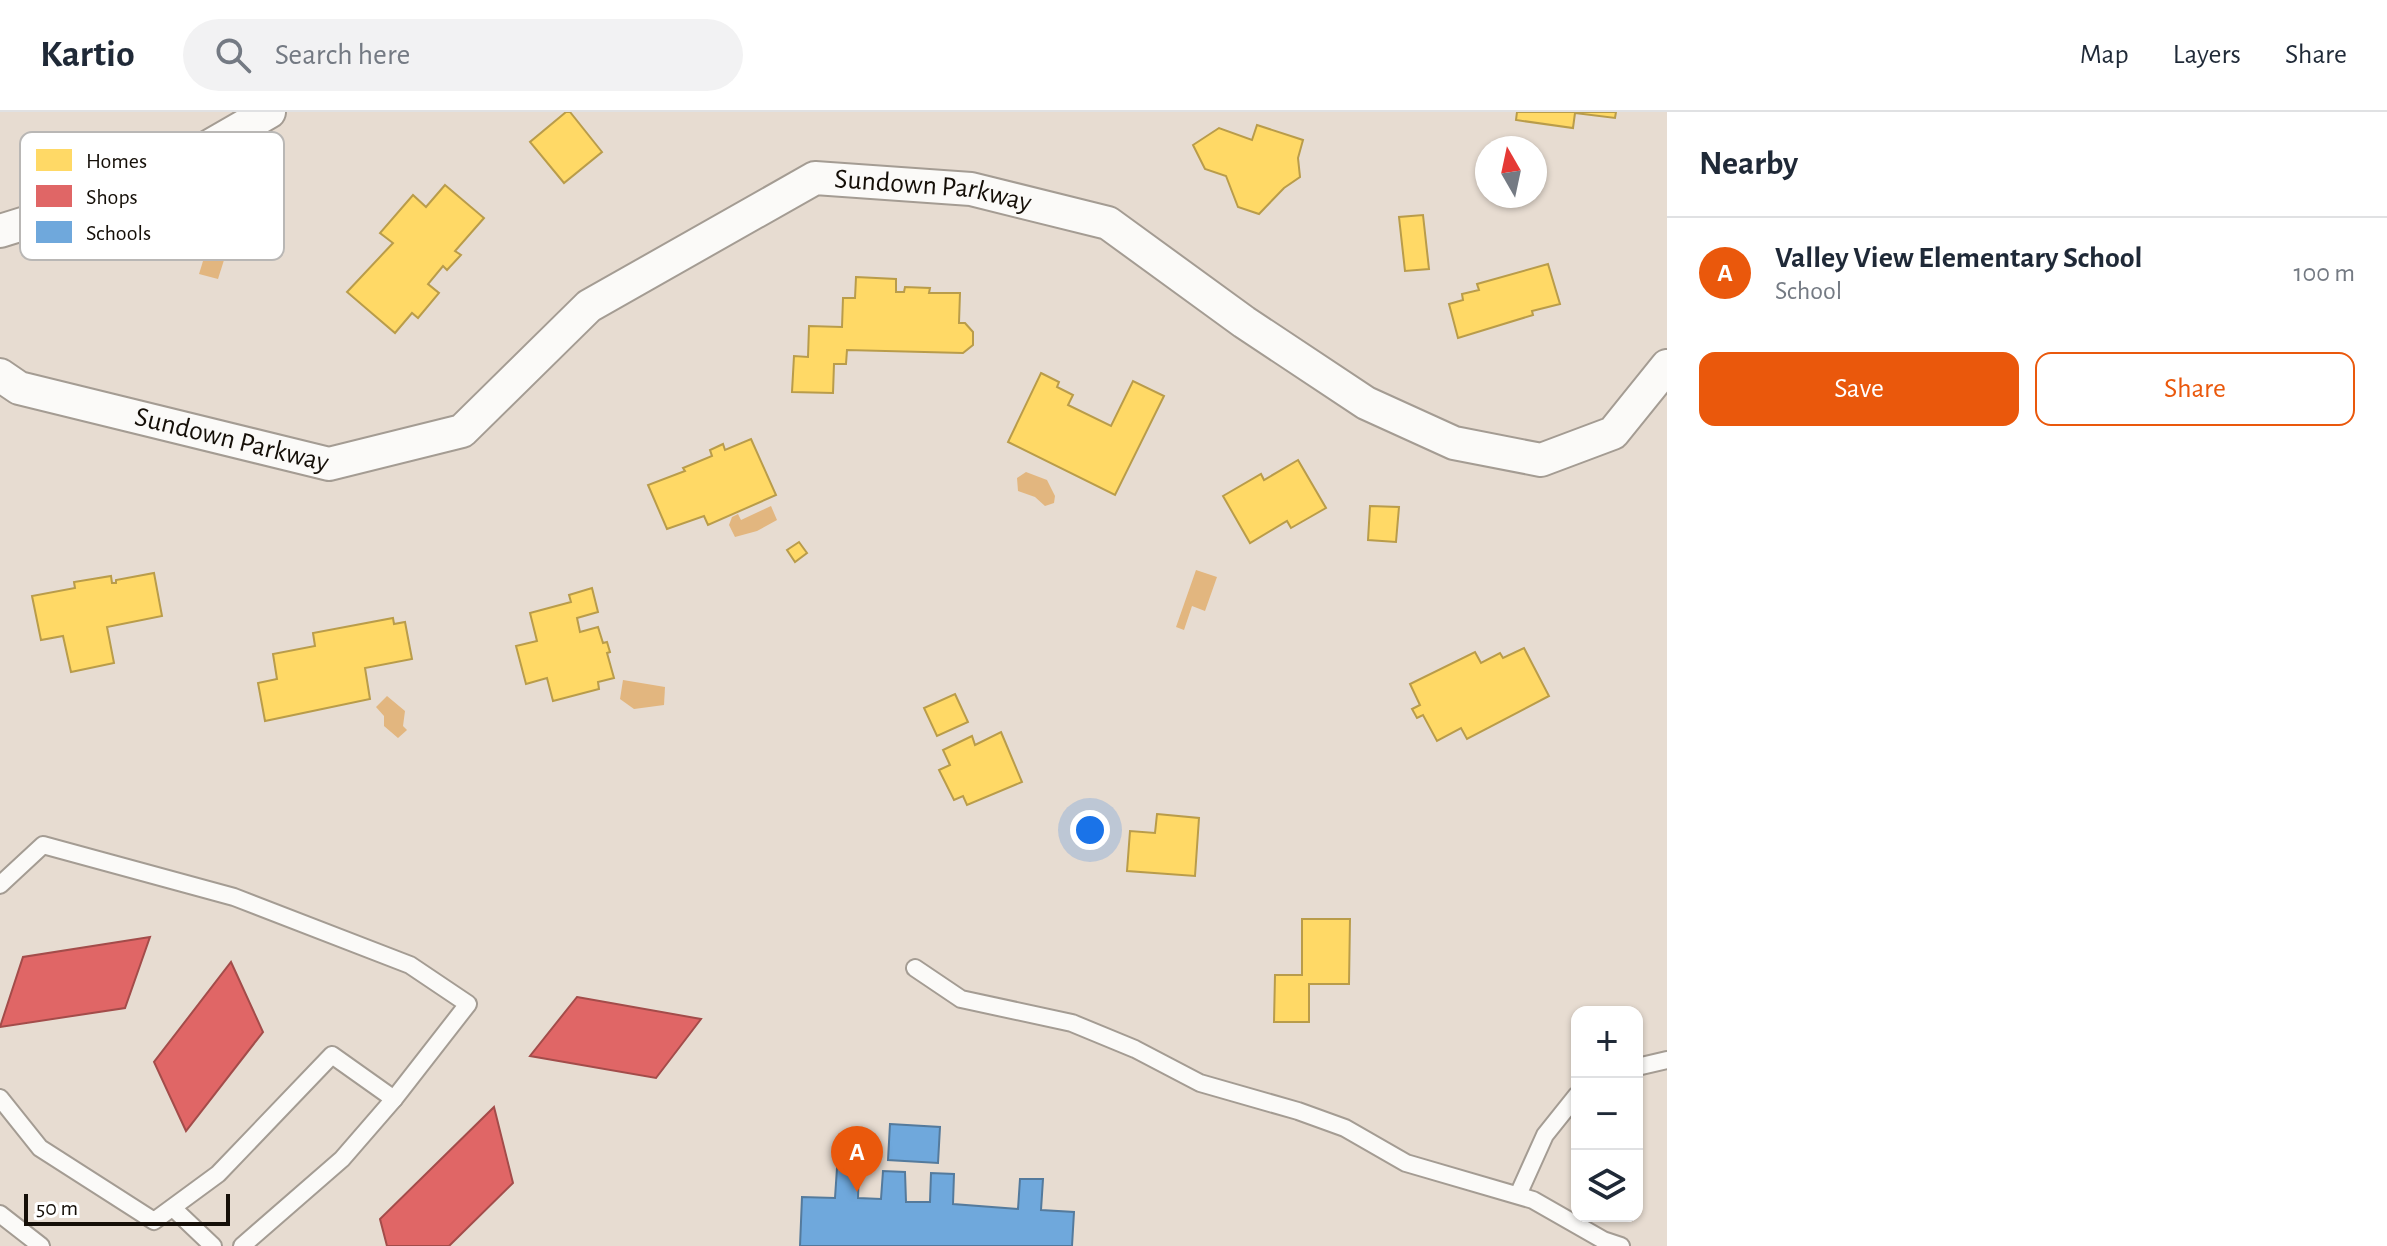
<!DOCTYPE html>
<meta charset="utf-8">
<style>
:root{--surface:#fff;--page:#f2f2f3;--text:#1f2937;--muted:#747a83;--line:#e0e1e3;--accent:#ea580c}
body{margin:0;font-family:"Alegreya Sans",sans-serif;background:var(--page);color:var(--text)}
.controls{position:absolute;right:24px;bottom:24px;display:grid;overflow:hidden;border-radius:16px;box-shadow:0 2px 6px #0004}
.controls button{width:72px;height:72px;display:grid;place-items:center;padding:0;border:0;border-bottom:2px solid var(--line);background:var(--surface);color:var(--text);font:40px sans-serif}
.compass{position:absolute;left:1475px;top:24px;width:72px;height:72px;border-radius:50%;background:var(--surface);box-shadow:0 2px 6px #0004;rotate:351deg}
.scale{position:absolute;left:24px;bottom:20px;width:206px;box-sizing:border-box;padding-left:8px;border:4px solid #150f08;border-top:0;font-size:22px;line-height:28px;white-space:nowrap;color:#150f08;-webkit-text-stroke:6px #fff;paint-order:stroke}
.you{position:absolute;left:1090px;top:718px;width:28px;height:28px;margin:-20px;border:6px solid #fff;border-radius:50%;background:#1a73e8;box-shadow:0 0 0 12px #1a73e833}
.badge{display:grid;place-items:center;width:52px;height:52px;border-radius:50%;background:var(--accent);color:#fff;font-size:26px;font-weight:700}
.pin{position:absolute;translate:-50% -66px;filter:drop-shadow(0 2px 4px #0008)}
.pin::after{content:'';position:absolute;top:42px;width:28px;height:24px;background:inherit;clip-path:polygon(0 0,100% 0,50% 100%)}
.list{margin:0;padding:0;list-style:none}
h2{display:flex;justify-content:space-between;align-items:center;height:104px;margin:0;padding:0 32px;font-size:34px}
h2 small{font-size:26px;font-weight:400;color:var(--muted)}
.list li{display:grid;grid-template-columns:52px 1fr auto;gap:24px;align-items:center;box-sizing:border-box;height:112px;padding:0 32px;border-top:2px solid var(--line)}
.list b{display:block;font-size:30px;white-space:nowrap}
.list p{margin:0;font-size:26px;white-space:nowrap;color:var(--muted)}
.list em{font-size:26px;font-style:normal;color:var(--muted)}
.actions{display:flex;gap:16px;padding:24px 32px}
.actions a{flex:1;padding:18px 0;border:2px solid var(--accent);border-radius:16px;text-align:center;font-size:28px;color:var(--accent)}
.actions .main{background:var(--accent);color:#fff}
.icon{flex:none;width:44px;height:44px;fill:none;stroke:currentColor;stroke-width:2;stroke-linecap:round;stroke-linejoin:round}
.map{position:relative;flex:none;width:1667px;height:1134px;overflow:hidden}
header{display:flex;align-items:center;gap:48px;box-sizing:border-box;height:112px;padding:0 40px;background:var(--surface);border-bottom:2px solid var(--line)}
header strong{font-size:38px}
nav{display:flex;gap:44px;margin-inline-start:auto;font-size:28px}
.search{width:560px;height:72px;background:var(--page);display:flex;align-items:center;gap:20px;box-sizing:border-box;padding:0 28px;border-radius:44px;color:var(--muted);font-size:30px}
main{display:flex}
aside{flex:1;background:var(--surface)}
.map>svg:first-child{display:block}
</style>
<header>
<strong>Kartio</strong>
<div class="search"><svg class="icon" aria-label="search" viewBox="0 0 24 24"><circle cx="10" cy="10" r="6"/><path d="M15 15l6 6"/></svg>Search here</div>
<nav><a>Map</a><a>Layers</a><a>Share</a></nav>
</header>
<main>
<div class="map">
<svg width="1667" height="1134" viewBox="0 0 1667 1134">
<rect width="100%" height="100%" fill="#e7dcd1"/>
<!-- water -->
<g fill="#e2b67f">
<polygon points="212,120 231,126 218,167 199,162"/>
<polygon points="1026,360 1047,368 1055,384 1054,391 1045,394 1035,385 1018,379 1017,366"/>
<polygon points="771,394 777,408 757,419 735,425 729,413 732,405 738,402 741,408"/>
<polygon points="1196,458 1217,465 1205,499 1192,494 1184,518 1176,515"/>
<polygon points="623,568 665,575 664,593 634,597 620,587"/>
<polygon points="387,584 405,599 403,614 407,618 398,626 384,614 384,604 376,595"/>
</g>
<!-- homes -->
<g fill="#ffd966" stroke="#b99c4a" stroke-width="2">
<polygon points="566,0 570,0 602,40 564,71 530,30"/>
<polygon points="1517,0 1616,0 1615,6 1575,1 1573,16 1516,8"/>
<polygon points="1257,13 1303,28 1298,46 1300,65 1284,76 1259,102 1238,95 1226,64 1205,57 1193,33 1219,16 1252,28"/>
<polygon points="445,73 484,106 455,139 461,143 447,158 443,154 428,172 439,181 418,206 412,201 395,221 347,180 393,131 380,121 413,83 426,95"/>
<polygon points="1423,103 1429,157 1405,159 1399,105"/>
<polygon points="1548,152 1560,192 1532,199 1533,203 1458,226 1449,192 1463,188 1462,182 1479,178 1477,172"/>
<polygon points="856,165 896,167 896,180 904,180 905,175 930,176 929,181 960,181 959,211 965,211 973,220 973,233 963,241 847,238 846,252 834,252 833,281 792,280 794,244 808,245 809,214 842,215 843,186 855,186"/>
<polygon points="1041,261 1059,270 1057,275 1073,283 1068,293 1111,314 1133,269 1164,284 1115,383 1008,330"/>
<polygon points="751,327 776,383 708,413 704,404 667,417 648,373 685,359 683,356 712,344 710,338 723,332 725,338"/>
<polygon points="1298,348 1326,396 1291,416 1287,409 1250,431 1223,384 1261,362 1264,368"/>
<polygon points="1370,394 1399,395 1396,430 1368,428"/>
<polygon points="799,430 807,441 795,450 787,438"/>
<polygon points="154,461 162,504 107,515 114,551 71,560 63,524 41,528 32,484 75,476 74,470 111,464 112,471 116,471 116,468"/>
<polygon points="592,476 598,500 577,506 580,520 598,515 603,531 607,530 610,540 607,541 614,566 598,570 599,577 553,589 547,566 526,572 516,534 537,529 530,501 571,490 569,483"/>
<polygon points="393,506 394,512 405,510 412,547 365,556 370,587 265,609 258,571 277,567 273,542 315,534 313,521"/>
<polygon points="1524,536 1549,584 1467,627 1461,616 1437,629 1423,603 1417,606 1412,597 1420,593 1410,572 1475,540 1481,551 1500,541 1503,546"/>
<polygon points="955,582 968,610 937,624 924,596"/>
<polygon points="1001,620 1022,670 967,693 963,684 954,688 939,658 950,653 943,638 972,624 975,633"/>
<polygon points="1157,702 1199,706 1195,764 1127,759 1130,719 1155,721"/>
<polygon points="1302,807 1350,807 1349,872 1309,872 1309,910 1274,910 1275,863 1302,863"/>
</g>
<!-- shops -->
<g fill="#e06666" stroke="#a34c4a" stroke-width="2">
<polygon points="150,825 125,896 0,915 23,845"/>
<polygon points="231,850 263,920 186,1019 154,950"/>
<polygon points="577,885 701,907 656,966 530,944"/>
<polygon points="494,995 513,1071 449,1134 387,1134 380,1107"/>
</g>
<!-- schools -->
<g fill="#6fa8dc" stroke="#547a9c" stroke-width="2">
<polygon points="890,1012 940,1015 938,1051 888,1048"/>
<polygon points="837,1056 859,1057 858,1086 881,1087 883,1059 905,1060 906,1090 930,1090 931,1061 954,1062 953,1092 1018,1097 1020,1067 1043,1067 1041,1098 1074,1100 1072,1134 800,1134 802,1085 835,1086"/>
</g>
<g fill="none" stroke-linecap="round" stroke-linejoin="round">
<defs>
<g id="lane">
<polyline points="0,773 43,733 234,785 410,853 468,892 394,987"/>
<polyline points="915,856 961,887 1072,911 1135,937 1200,971 1298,999 1345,1016 1406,1051 1533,1088 1603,1128 1621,1134"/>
<polyline points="1637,955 1667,948"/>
<polyline points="0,986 40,1036 154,1109 218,1062 332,943 394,987 342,1047 242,1134"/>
<polyline points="1518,1083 1545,1023 1577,983"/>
<polyline points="173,1096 213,1134"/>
<polyline points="0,1102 41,1134"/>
</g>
<g id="street">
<polyline points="0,119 135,77 269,0"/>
<path id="s1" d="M0 263 19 276 329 352 462 319 589 194 815 66 971 77 1108 111 1244 210 1366 291 1454 331 1541 348 1613 321 1667 254"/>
</g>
</defs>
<!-- lane casing -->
<use href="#lane" stroke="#a49c93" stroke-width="20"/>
<!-- street casing -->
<use href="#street" stroke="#a49c93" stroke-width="36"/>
<!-- lane -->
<use href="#lane" stroke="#fbfaf8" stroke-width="16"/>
<!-- street -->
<use href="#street" stroke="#fbfaf8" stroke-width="32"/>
</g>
<g text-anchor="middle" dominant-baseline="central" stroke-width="8" stroke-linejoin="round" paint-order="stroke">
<!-- street labels -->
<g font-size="28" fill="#150f08" stroke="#fff">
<text stroke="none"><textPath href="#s1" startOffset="1036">Sundown Parkway</textPath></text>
<text stroke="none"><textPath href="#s1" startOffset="242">Sundown Parkway</textPath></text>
</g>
</g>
<!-- legend -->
<rect x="20" y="20" width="264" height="128" rx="12" fill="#fff" stroke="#b9b7b5" stroke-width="2"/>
<rect x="36" y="37" width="36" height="22" fill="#ffd966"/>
<rect x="36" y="73" width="36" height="22" fill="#e06666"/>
<rect x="36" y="109" width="36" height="22" fill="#6fa8dc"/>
<g font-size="22" fill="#150f08">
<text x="86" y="56">Homes</text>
<text x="86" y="92">Shops</text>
<text x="86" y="128">Schools</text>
</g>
</svg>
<div class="controls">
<button>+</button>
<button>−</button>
<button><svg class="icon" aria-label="layers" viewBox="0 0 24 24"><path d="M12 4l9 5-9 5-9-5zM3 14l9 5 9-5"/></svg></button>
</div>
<svg class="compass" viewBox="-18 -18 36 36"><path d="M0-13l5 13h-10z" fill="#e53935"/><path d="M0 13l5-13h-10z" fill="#747a83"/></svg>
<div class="scale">50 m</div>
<div class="you"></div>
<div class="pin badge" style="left:857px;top:1080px">A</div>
</div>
<aside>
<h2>Nearby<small></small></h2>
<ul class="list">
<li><span class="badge">A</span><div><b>Valley View Elementary School</b><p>School</p></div><em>100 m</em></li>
</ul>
<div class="actions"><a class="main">Save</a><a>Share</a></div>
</aside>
</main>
